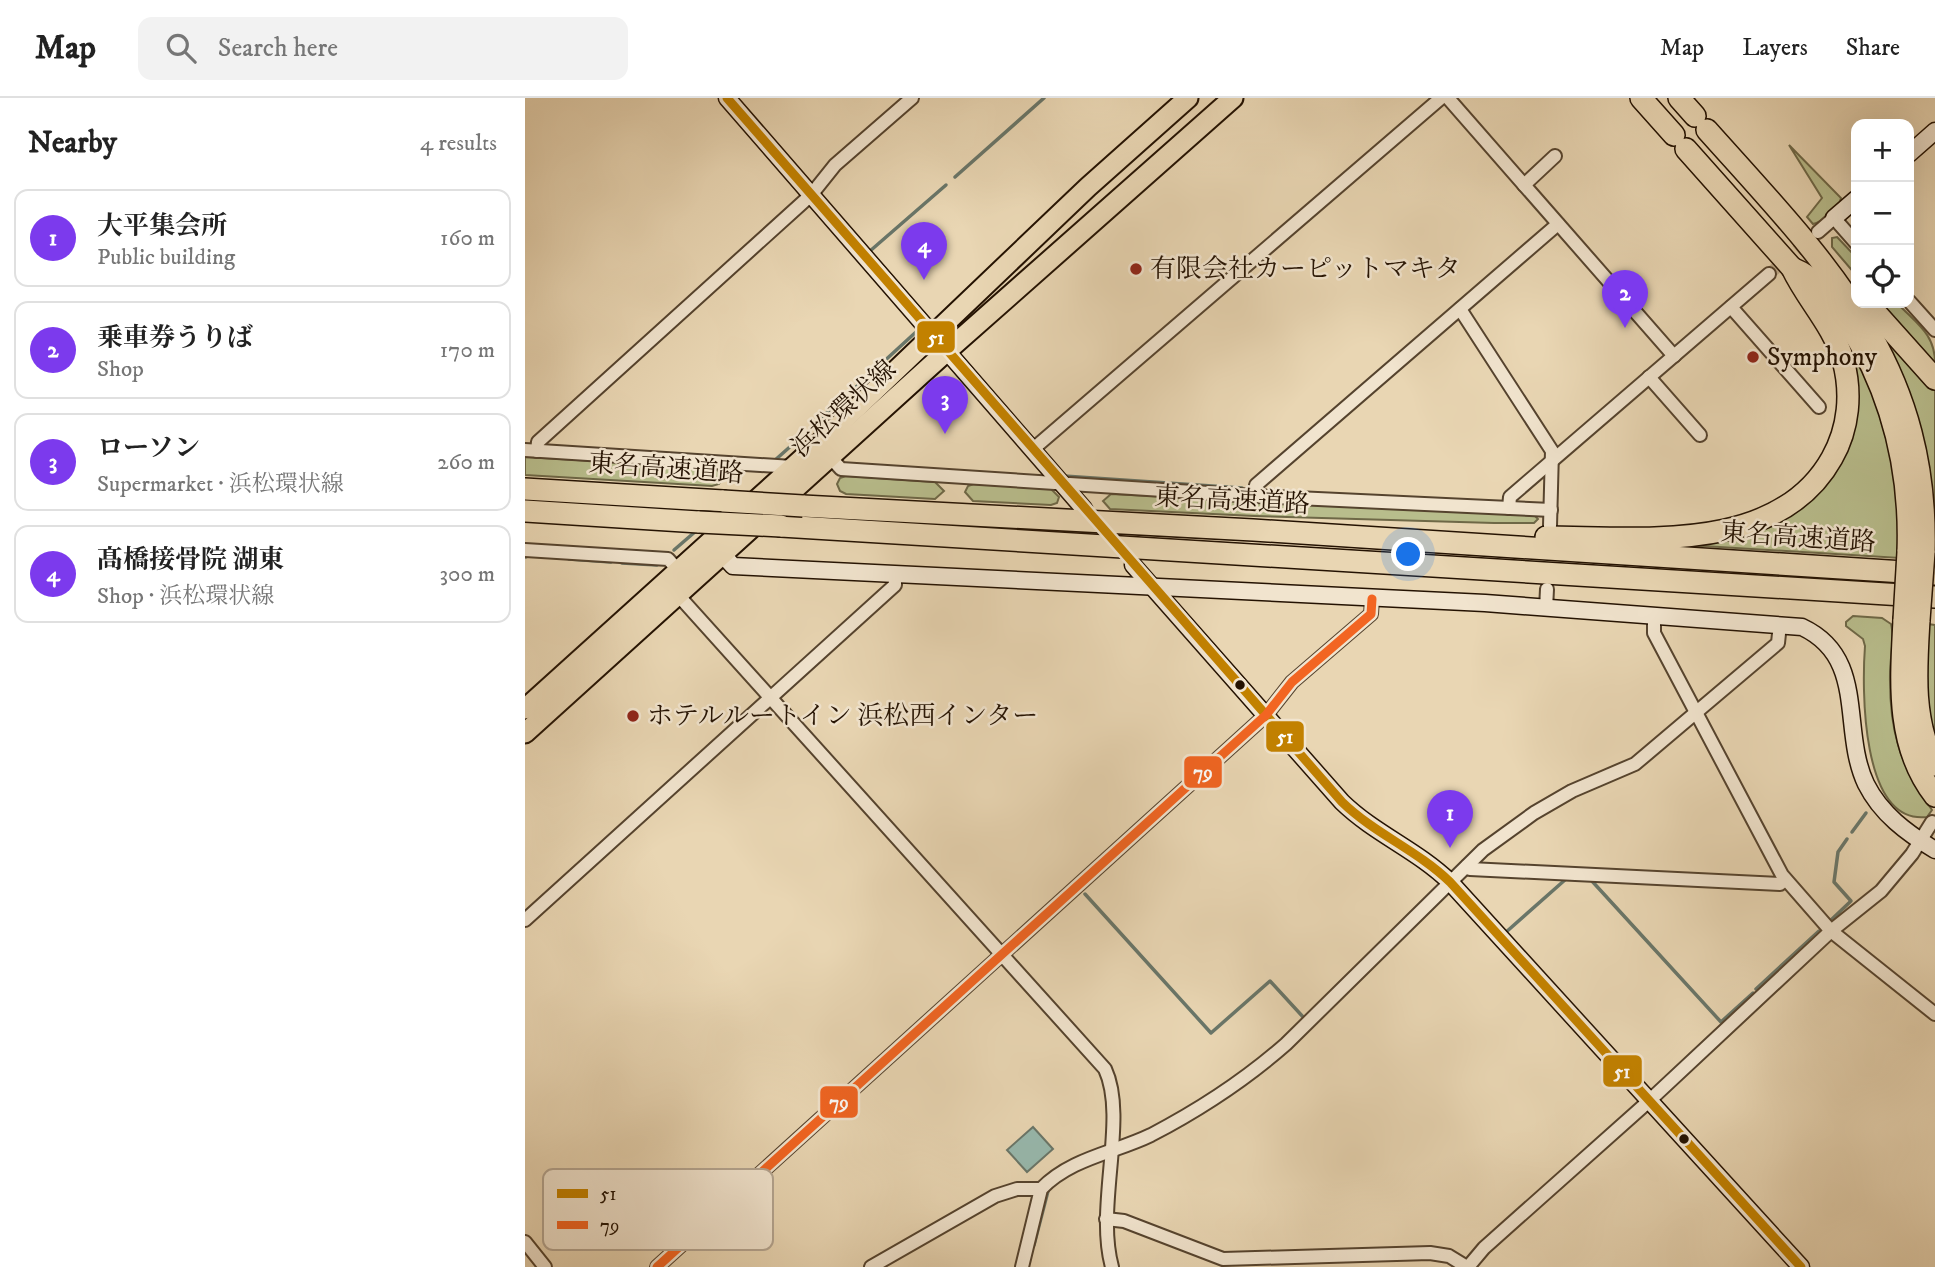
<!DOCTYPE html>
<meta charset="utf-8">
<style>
:root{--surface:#fff;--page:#f2f2f2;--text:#222;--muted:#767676;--line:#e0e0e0;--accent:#7c3aed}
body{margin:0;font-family:"IM FELL DW Pica","Noto Serif JP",serif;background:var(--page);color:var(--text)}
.controls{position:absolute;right:21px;top:21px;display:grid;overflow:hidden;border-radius:14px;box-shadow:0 7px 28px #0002}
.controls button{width:63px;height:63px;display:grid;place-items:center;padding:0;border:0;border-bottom:2px solid var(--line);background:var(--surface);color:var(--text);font:35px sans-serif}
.you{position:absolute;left:884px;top:457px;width:24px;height:24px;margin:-18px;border:5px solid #fff;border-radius:50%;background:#1a73e8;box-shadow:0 0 0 10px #1a73e833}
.badge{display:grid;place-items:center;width:46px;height:46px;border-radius:50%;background:var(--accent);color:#fff;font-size:23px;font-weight:700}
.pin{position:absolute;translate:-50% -58px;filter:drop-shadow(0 2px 4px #0008)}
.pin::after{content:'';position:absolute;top:37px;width:24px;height:21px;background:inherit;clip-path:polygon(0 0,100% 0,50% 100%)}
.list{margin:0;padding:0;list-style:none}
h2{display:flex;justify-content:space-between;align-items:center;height:91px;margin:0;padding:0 28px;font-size:30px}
h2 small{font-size:23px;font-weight:400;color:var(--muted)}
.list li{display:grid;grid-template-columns:46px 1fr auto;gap:21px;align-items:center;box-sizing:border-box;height:98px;margin:0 14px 14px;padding:0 14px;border:2px solid var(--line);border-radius:14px}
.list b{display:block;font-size:26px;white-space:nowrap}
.list p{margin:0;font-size:23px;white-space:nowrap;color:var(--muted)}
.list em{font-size:23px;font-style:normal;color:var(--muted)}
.icon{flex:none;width:38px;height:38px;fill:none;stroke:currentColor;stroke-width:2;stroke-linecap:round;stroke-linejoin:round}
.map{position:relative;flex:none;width:1410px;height:1169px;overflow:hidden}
header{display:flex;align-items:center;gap:42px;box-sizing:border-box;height:98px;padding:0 35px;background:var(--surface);border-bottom:2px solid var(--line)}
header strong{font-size:33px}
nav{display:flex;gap:38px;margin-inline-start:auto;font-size:24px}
.search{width:490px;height:63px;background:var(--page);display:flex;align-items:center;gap:18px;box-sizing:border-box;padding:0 24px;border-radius:14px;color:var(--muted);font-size:26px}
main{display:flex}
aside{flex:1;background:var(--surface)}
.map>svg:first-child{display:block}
</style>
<header>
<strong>Map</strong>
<div class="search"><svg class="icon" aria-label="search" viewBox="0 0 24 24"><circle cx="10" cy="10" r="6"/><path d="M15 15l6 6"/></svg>Search here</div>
<nav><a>Map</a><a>Layers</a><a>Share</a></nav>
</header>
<main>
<aside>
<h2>Nearby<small>4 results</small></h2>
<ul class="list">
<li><span class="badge">1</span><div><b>大平集会所</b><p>Public building</p></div><em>160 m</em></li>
<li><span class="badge">2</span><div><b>乗車券うりば</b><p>Shop</p></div><em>170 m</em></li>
<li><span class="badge">3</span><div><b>ローソン</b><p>Supermarket · 浜松環状線</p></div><em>260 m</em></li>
<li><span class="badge">4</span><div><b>髙橋接骨院 湖東</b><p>Shop · 浜松環状線</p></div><em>300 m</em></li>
</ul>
</aside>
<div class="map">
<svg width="1410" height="1169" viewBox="0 0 1410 1169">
<rect width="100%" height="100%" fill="#e9d6b3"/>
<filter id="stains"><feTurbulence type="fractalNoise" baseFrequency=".00286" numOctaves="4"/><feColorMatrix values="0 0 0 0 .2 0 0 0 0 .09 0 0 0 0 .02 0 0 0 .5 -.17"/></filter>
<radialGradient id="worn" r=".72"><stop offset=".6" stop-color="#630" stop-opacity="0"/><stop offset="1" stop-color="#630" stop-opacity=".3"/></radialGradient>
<!-- green -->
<g fill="#b8bd8c" stroke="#6e6847" stroke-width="2">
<path d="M1264 47 1316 100C1314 111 1299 123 1288 126L1282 119 1297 100Z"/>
<polygon points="1312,139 1331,159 1331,177 1307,149 1307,140"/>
<path d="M1356 205H1372C1392 226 1410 236 1410 265Z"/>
<polygon points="1360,236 1410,292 1410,461 1399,350 1385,299 1357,237"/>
<path d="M1319 237 1346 286 1372 380 1375 460 1162 447C1232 430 1280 426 1319 358Z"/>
<polygon points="0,359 188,370 195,374 198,380 194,386 187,388 0,377"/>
<polygon points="321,378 410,384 419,393 410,401 321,396 315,393 312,386 315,380"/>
<polygon points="449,386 526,391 534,399 532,405 526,407 448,403 440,394 443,388"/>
<polygon points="586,396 1009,417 1013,421 1009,425 969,425 729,418 585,411 578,403"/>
<path d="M1328 518 1357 520 1366 526C1370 541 1365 559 1365 575 1364 632 1374 666 1407 712L1402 719C1335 727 1337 588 1340 548L1338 541 1321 528V524Z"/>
<polygon points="1403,526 1410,527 1410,646 1401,609"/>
</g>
<!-- water -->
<polygon fill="#97b9ae" stroke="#697669" stroke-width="2" points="508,1029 528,1051 502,1074 482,1052"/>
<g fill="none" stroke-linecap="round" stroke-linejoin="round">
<!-- stream -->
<g stroke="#697669" stroke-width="3.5">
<polyline points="430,79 519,0"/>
<polyline points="345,153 421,87"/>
<polyline points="331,289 391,234"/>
<polyline points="287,328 311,306"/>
<polyline points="249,363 267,347"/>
<polyline points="539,378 717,390"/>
<polyline points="149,452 171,433"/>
<polyline points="0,459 1,459"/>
<polyline points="44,461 86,464"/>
<polyline points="97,465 132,467"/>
<polyline points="1327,734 1341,715"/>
<polyline points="1066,782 1196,924 1228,895"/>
<polyline points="560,796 686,935 745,883 779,920"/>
<polyline points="1306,822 1326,803 1309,784 1313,754 1322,741"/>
<polyline points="980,835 1041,781"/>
<polyline points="1231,891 1294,833"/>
<polyline points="509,1147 523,1093"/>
</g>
<!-- street-tunnel -->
<polyline stroke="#c2af90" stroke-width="12" stroke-dasharray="12 6" stroke-linecap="butt" points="1244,176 1285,141"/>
<defs>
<g id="street">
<polyline points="923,0 1149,258"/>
<polyline points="999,87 1030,58"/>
<polyline points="1293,134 1309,120 1331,145"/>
<polyline points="1384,203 1410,232"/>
<polyline points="1206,209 1294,309"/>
<polyline points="935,211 1027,353 1025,428"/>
<polyline points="1124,279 1175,337"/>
<polyline points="0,352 268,369"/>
<polyline points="507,352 916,0"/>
<polyline points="12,353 13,344 286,97 310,67 387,0"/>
<polyline points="305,359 316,371 730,398 1026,412"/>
<polyline points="730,398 731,387 1033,126"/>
<polyline points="984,410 985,399 1244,176"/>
<polyline points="0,452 143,461 153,472"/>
<path d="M153 497 580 971C603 1020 570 1108 587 1169"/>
<polyline points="1021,511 1022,491"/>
<polyline points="1129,519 1129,535 1257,777 1306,833 1410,916"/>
<polyline points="942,768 945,771 1255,786 1260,781"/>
<polyline points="0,822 370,487 370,477"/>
<polyline points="581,1121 599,1123 698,1161 905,1155 924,1158 942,1169"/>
<polyline points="0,1144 20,1169"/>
<polyline points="132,1169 741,617 767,584 846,516 847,501"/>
<polyline points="346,1169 470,1098 492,1091 516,1091"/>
<path d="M497 1169 516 1091C546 1060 589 1055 626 1037 674 1012 720 982 761 946L958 752 1009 715 1047 693 1110 666 1253 545 1255 526"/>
<polyline points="943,1169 959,1150 1124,1003 1306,833 1356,793 1387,756 1407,724"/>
</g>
<g id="secondary">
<polyline points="202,0 559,411"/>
<polyline points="1384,56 1410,33"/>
<polyline points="1309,120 1331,101"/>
<path d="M198 457 208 468 960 505 1277 529C1343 560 1315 631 1341 686 1356 716 1382 735 1410 752"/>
<path d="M608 467 817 704C850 736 892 752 925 784L1276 1169"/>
</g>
<g id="primary">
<polyline points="0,611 299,341 563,89 663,0"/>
<polyline points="0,635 422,253 708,0"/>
</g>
<g id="highway">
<polyline points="1116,0 1149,37"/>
<polyline points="1154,0 1170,18"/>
<path d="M1182 32C1300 164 1404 264 1399 454"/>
<path d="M1267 170C1294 181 1307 201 1323 225 1367 295 1386 372 1383 454"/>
<polyline points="1342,205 1410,281"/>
<polyline points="0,391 198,403"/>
<polyline points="278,408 728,432 1410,476"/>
<polyline points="0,413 174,424"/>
<polyline points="256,428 1410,499"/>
<path d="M1021 439C1115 439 1253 457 1307 360 1324 330 1327 295 1318 262 1308 227 1282 202 1267 170L1161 51"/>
<path d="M1379 522C1376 582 1370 647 1410 698"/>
<path d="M1394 522C1391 572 1387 621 1410 667"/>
</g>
</defs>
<!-- street casing -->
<use href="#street" stroke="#55432e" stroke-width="16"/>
<!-- secondary casing -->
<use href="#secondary" stroke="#241202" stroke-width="19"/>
<!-- primary casing -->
<use href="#primary" stroke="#241202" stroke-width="23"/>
<!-- highway casing -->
<use href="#highway" stroke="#241202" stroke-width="24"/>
<!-- street -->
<use href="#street" stroke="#f1e4ce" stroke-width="12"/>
<!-- secondary -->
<use href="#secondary" stroke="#f1e4ce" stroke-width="16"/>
<!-- primary -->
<use href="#primary" stroke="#e9d6b3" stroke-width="19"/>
<!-- highway -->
<use href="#highway" stroke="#e9d6b3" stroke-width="21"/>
<defs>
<g id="highway-bridge">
<polyline points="198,403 278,408"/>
<polyline points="174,424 256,428"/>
<polyline points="1379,522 1383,454"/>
<polyline points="1394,522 1399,454"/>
</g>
</defs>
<!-- highway-bridge casing -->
<use href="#highway-bridge" stroke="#241202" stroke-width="24" stroke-linecap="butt"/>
<!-- highway-bridge -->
<use href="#highway-bridge" stroke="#e9d6b3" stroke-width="21"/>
<defs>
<path id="bus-1" d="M202 0 817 704C850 736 892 752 925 784L1276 1169"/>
<polyline id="bus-2" points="132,1169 741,617 767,584 846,516 847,501"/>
</defs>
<!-- bus-1 casing -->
<use href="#bus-1" stroke="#f1e4ce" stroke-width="14"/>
<!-- bus-2 casing -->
<use href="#bus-2" stroke="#f1e4ce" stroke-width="14"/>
<!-- bus-1 -->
<use href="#bus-1" stroke="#c28100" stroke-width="9"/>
<!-- bus-2 -->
<use href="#bus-2" stroke="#f26522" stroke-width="9"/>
</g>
<!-- markers -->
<g fill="#8f2418" stroke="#f1e4ce" stroke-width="2.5">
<circle cx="611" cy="171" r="7"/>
<circle cx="1228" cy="259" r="7"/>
<circle cx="108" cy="618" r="7"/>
</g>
<g fill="#241202" stroke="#f1e4ce" stroke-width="2.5">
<circle cx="715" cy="587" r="6"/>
<circle cx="1159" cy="1041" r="6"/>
</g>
<g text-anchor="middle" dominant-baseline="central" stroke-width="5" stroke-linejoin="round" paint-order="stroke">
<!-- poi labels -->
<g font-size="26" fill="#241202" stroke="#f1e4ce" text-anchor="start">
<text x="625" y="171">有限会社カーピットマキタ</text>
<text x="1242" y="259">Symphony</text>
<text x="122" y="618">ホテルルートイン 浜松西インター</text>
</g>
<!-- street labels -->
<g font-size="26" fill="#241202" stroke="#f1e4ce">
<text transform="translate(319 311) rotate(-42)">浜松環状線</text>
<text transform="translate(141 371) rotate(4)">東名高速道路</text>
<text transform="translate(707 403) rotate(3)">東名高速道路</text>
<text transform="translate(1273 440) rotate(4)">東名高速道路</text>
</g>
</g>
<!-- legend -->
<rect x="18" y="1071" width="230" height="81" rx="10" fill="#f1e4ce" stroke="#b4a591" stroke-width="2"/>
<rect x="32" y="1091" width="31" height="9" fill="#c28100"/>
<rect x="32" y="1123" width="31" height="8" fill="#f26522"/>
<g font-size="19" fill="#241202">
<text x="75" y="1102">51</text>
<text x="75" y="1134">79</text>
</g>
<g stroke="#f1e4ce" stroke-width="2.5">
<rect x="391" y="222" width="40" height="34" rx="7" fill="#c28100"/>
<rect x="740" y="622" width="40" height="33" rx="7" fill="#c28100"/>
<rect x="658" y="657" width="40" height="34" rx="7" fill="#f26522"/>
<rect x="1077" y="956" width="41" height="34" rx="7" fill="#c28100"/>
<rect x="294" y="987" width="40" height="34" rx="7" fill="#f26522"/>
</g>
<g font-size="19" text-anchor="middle" font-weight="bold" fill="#fff">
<text x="411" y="246">51</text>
<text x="760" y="645">51</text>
<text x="678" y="681">79</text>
<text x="1097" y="980">51</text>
<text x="314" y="1011">79</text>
</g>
<rect width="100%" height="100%" filter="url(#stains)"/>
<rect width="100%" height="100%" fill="url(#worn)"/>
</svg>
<div class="controls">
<button>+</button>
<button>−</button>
<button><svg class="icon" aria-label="locate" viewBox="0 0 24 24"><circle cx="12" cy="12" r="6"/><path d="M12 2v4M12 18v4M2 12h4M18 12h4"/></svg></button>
</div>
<div class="you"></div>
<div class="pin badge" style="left:925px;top:750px">1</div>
<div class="pin badge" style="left:1100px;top:230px">2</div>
<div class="pin badge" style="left:420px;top:336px">3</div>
<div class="pin badge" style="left:399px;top:182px">4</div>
</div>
</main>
